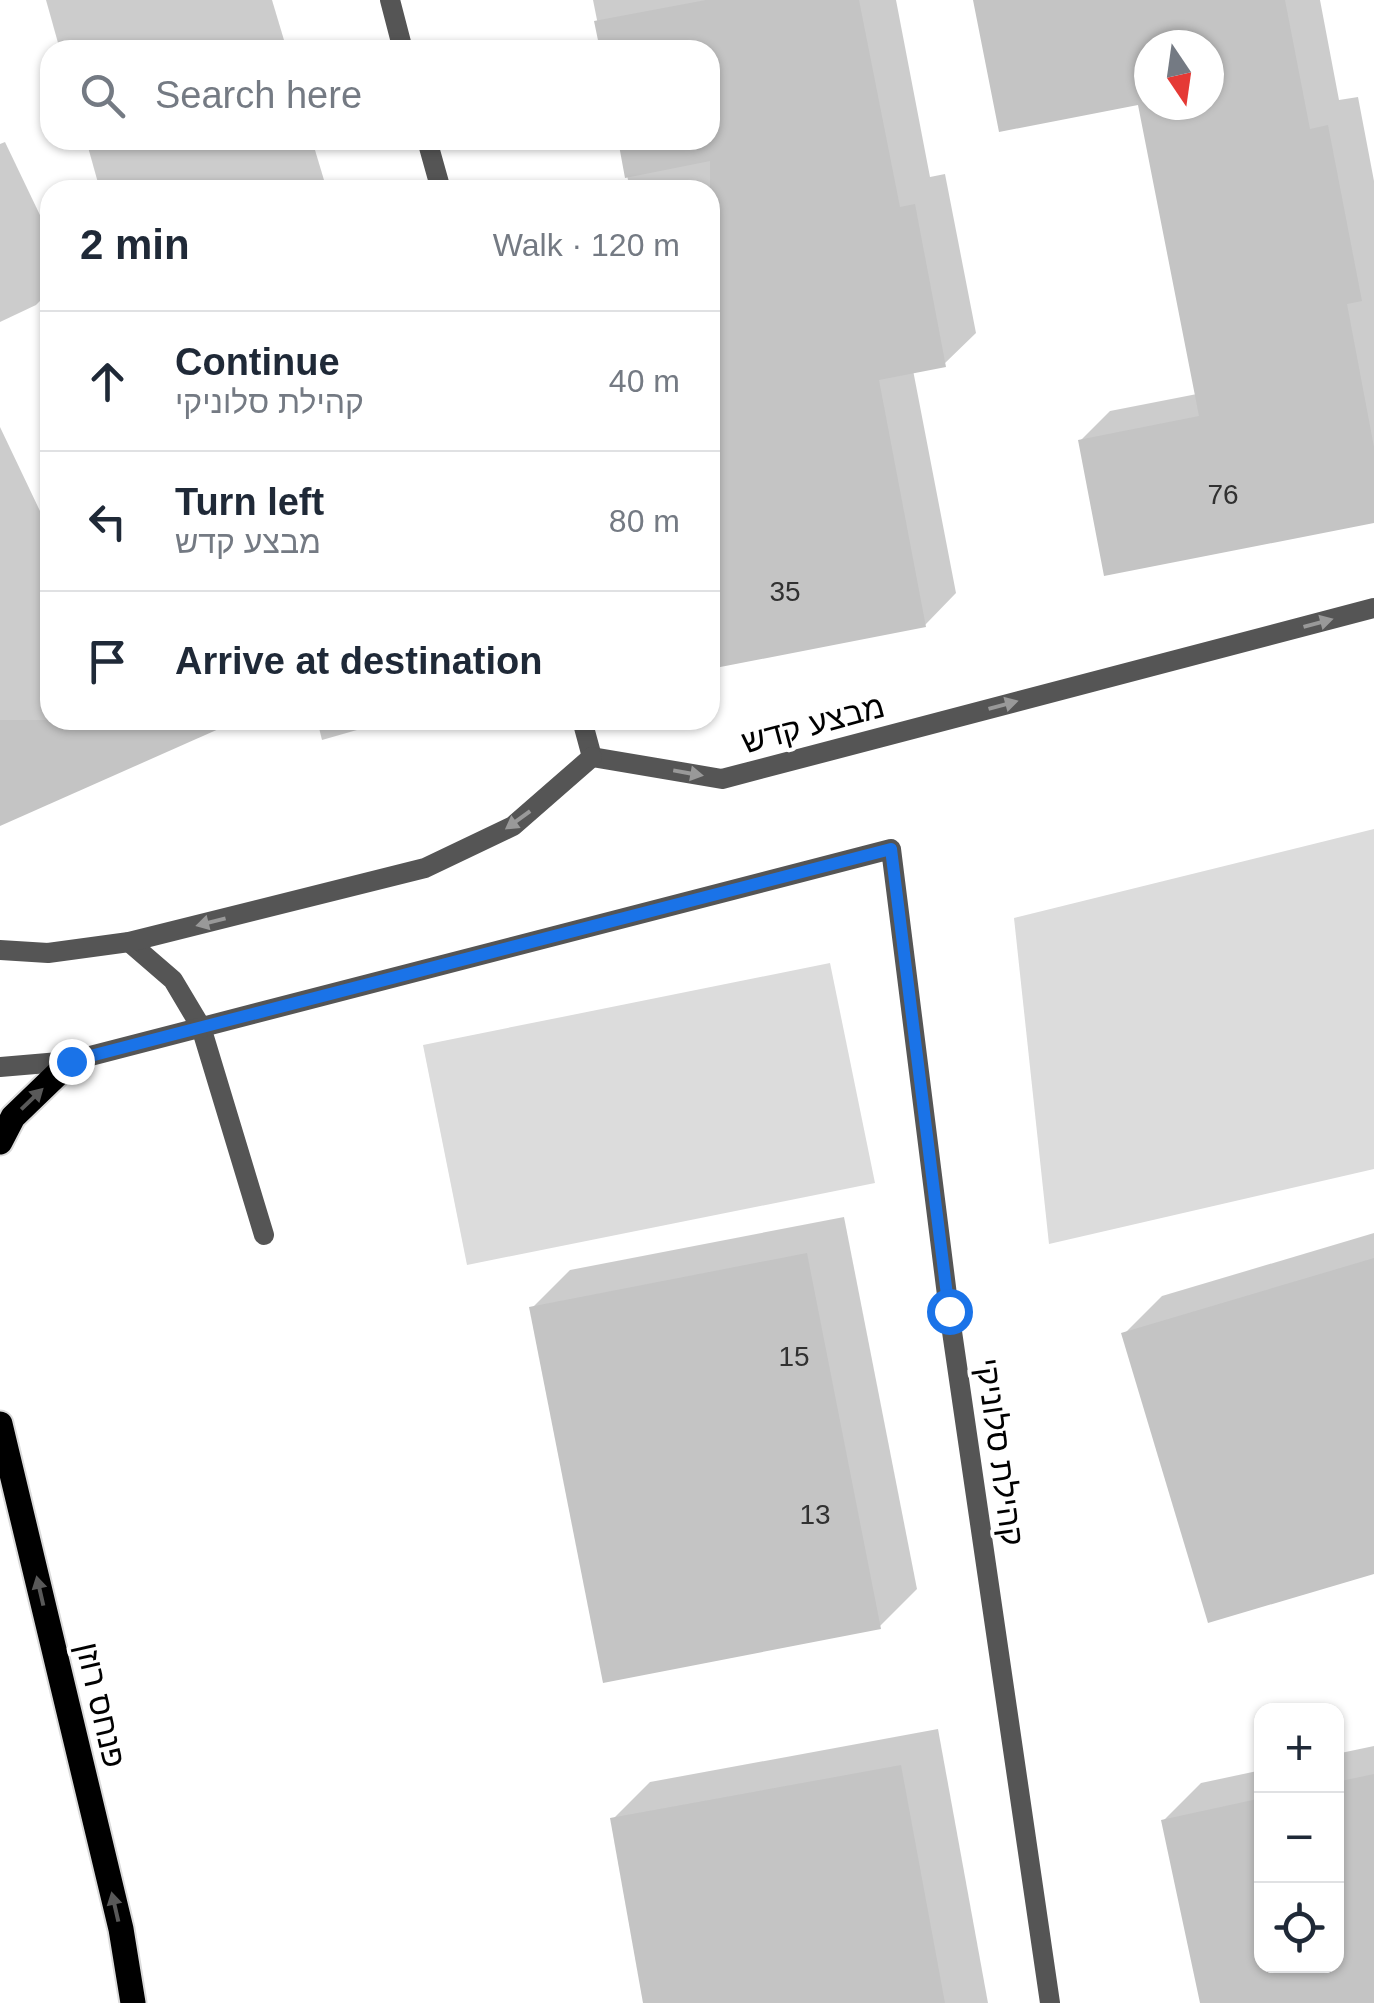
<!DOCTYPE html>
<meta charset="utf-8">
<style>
:root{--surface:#fff;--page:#f6f6f7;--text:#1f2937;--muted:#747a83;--line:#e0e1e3}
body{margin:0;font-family:Helvetica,Heebo,sans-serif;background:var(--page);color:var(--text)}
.controls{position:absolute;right:30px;bottom:30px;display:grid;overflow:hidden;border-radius:20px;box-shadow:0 2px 8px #0004}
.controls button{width:90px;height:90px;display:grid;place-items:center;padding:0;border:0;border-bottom:2px solid var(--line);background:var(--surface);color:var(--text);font:50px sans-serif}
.compass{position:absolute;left:1134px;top:30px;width:90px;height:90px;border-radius:50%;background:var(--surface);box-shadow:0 2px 8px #0004;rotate:167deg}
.stop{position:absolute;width:30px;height:30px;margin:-22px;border:8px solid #1a73e8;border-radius:50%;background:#fff}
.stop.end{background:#1a73e8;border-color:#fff;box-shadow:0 2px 10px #0008}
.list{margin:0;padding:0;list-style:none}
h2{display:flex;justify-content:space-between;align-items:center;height:130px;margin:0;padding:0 40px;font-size:42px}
h2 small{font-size:32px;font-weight:400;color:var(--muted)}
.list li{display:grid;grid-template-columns:65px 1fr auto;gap:30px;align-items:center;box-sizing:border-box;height:140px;padding:0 40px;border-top:2px solid var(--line)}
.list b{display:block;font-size:38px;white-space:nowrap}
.list p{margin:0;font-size:32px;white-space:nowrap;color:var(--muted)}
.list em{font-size:32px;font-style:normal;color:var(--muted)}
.icon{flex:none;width:55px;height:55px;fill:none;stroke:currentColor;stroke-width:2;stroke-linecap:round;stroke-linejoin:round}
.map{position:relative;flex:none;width:1374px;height:2003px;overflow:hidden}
.search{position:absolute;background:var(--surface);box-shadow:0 2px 8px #0004;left:40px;top:40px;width:680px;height:110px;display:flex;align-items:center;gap:25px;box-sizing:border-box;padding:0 35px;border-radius:30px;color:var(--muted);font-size:38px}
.panel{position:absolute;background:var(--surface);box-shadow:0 2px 8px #0004;left:40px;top:180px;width:680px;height:550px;border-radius:30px}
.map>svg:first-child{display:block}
</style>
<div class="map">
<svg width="1374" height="2003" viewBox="0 0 1374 2003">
<rect width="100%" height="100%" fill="#fff"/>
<!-- green -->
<g fill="#dcdcdc">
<polygon points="1374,829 1374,1169 1049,1244 1014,918"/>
<polygon points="830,963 875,1183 467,1265 423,1045"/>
</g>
<!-- shadow -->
<g fill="#0003" fill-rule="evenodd">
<polygon points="46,0 272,0 287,50 60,50"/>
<polygon points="593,0 896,0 930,177 945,174 976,333 944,364 913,370 956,593 925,625 710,666 710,190 630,190 620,140 710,140 710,50 603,50"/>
<path d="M976 0H1320L1339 100 1358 97 1374 181V520L1080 441 1110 411 1197 394 1140 102ZM1149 45H1209V105H1149Z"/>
<polygon points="86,140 312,140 327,190 100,190"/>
<polygon points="5,142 50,236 50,291 36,305 0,322 0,144"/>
<polygon points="0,427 50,532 50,720 216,720 0,797"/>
<polygon points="317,720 392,720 322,740"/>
<polygon points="844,1217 917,1589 879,1627 532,1308 570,1270"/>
<polygon points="1374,1233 1374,1571 1124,1334 1162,1296"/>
<polygon points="938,1729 988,2003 645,2003 613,1819 650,1782"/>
<polygon points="1374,1746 1374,2003 1203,2003 1163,1821 1201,1783 1262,1770 1262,1966 1336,1966 1336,1754"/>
</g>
<!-- building -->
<g fill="#c4c4c4" fill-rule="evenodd">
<polygon points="706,0 859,0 900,207 915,204 946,367 879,380 926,627 710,669 710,161 625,178 618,140 710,140 710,50 600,50 594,21"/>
<path d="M973 0H1285L1310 129 1328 125 1362 301 1347 304 1374 447V523L1104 576 1078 440 1199 416 1138 105 999 132ZM1149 45H1209V105H1149Z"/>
<polygon points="0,720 239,720 0,826"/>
<polygon points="807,1253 881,1629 603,1683 529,1307"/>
<polygon points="1374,1258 1374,1574 1208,1623 1121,1333"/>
<polygon points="901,1765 945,2003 643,2003 610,1818"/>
<polygon points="1374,1774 1374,2003 1200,2003 1161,1820 1262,1798 1262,1966 1336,1966 1336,1782"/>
</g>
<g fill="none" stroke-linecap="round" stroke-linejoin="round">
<defs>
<g id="primary">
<polyline points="0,1142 13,1117 71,1061"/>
<polyline points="0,1424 121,1929 133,2003"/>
</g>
</defs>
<!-- primary casing -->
<use href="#primary" stroke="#dbdbdb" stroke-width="29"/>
<!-- lane -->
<polyline stroke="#555" stroke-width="20" points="129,942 173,980 201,1027 264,1235"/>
<!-- street -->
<g stroke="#555" stroke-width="20">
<polyline points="390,0 403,50"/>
<polyline points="427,140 441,190"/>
<polyline points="582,720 592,757"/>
<polyline points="592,757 722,779 1374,608"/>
<polyline points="0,950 48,953 129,942 425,868 513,826 592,757"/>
<polyline points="0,1067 71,1061 891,849 949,1311 1050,2003"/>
</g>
<!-- primary -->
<use href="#primary" stroke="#000" stroke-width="25"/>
</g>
<!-- one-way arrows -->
<defs><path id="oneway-solid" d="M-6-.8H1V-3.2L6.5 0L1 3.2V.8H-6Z" transform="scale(2.5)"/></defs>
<g fill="#999">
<use href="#oneway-solid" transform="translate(1318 623) rotate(-15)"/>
<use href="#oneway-solid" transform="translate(1003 705) rotate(-15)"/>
<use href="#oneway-solid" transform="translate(688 773) rotate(10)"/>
<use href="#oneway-solid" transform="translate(518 820) rotate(144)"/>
<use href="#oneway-solid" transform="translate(211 922) rotate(166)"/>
</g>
<g fill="#595959">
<use href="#oneway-solid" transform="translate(32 1099) rotate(-44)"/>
<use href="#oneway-solid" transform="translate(40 1591) rotate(-103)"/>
<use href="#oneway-solid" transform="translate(115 1907) rotate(-103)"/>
</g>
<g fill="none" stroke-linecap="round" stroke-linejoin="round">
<!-- route -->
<polyline stroke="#1a73e8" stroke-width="12" points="71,1061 891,849 949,1311"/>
</g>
<g text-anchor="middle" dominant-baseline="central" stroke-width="8" stroke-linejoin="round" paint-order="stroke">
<!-- number labels -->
<g font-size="28" fill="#313131">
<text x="1223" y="494">76</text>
<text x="785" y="591">35</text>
<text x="794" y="1356">15</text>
<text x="815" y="1514">13</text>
</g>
<!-- street labels -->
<g font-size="32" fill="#000" stroke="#fff">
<text transform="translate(813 724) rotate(-15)">מבצע קדש</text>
<text transform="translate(1000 1452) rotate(82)">קהילת סלוניקי</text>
<text transform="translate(101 1705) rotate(77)">פנחס רוזן</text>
</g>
</g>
</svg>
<div class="controls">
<button>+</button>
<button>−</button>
<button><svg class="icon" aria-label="locate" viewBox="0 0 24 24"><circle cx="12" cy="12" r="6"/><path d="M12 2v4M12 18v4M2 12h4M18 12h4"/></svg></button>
</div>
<svg class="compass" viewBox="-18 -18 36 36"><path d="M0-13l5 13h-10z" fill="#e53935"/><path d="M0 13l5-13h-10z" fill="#747a83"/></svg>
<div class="stop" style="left:949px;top:1311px"></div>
<div class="stop end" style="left:71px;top:1061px"></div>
<div class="search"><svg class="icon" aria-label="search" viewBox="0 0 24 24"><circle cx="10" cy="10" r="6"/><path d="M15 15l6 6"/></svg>Search here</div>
<section class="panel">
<h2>2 min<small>Walk · 120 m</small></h2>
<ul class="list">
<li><svg class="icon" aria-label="ahead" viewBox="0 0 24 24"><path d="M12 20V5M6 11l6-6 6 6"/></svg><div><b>Continue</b><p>קהילת סלוניקי</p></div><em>40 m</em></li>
<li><svg class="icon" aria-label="left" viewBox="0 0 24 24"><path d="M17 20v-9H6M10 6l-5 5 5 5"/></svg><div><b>Turn left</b><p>מבצע קדש</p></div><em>80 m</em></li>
<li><svg class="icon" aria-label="arrive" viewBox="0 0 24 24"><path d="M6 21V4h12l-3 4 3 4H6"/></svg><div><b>Arrive at destination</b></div></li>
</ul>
</section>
</div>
